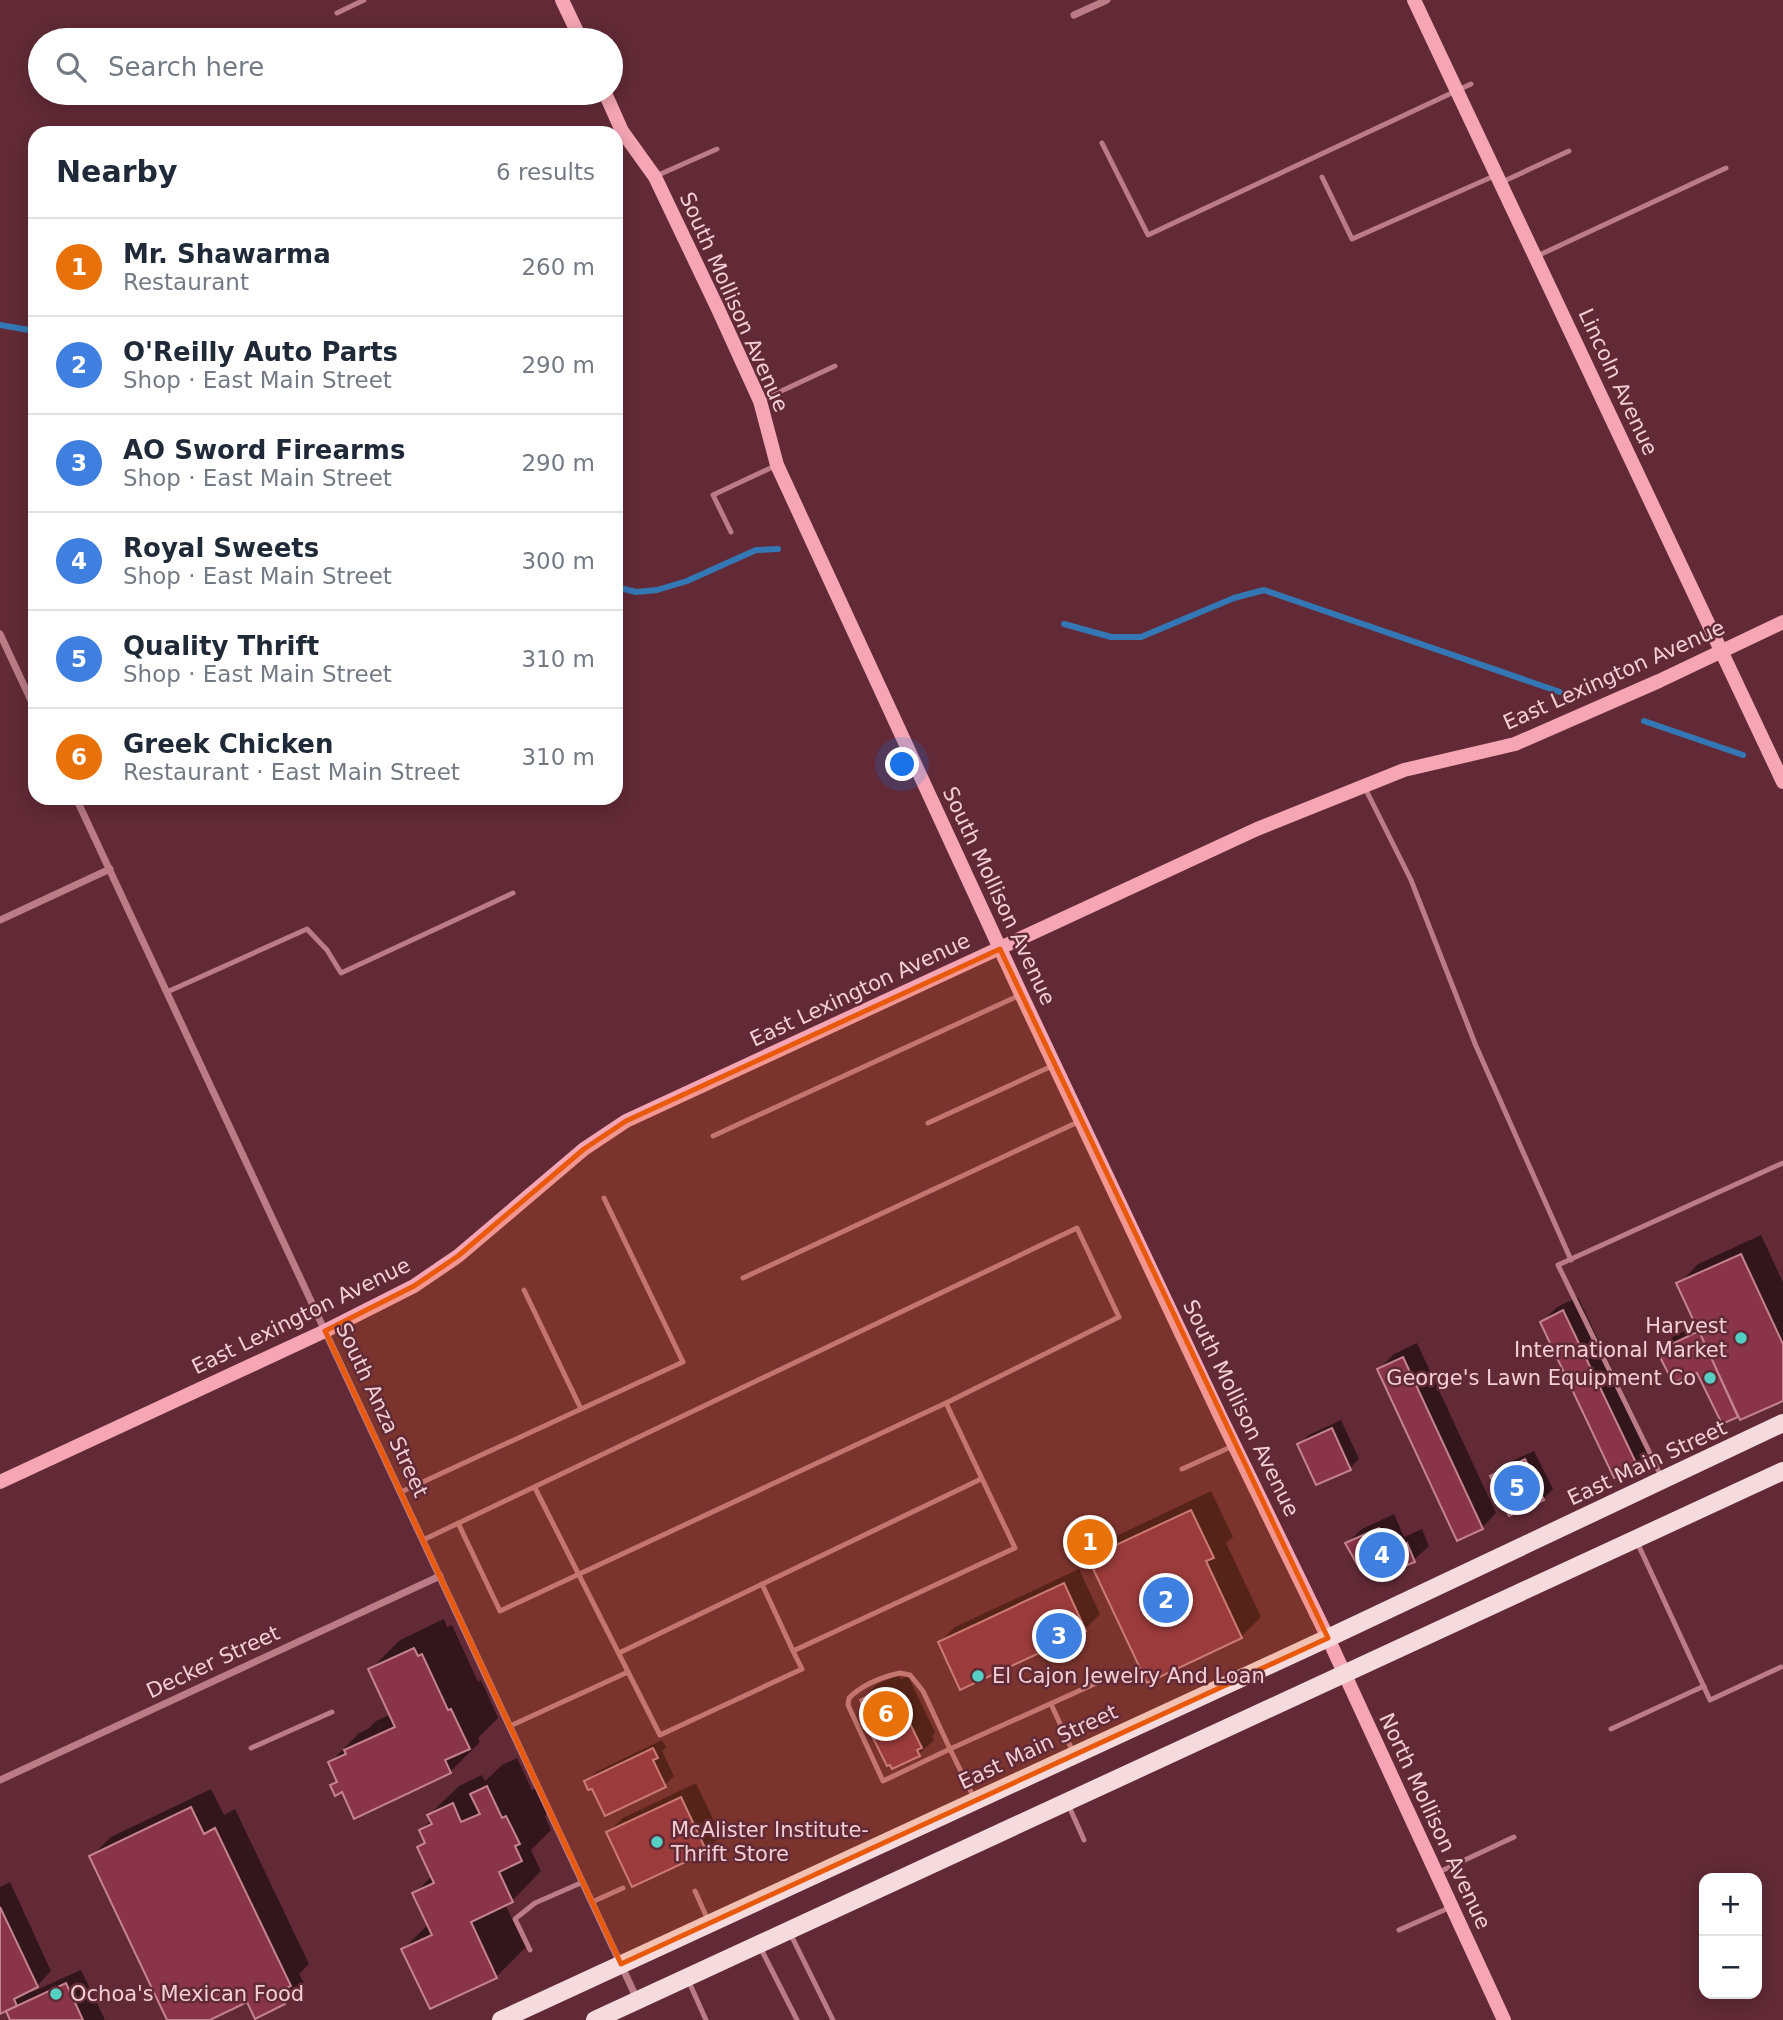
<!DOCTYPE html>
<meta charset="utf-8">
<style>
:root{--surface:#fff;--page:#f6f6f7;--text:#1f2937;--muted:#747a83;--line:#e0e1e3;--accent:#377376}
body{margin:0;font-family:"DejaVu Sans",sans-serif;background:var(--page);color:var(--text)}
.controls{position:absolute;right:21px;bottom:21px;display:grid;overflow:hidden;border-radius:14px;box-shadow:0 4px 18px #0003}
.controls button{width:63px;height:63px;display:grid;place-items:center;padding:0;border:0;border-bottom:2px solid var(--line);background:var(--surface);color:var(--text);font:35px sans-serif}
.you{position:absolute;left:903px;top:765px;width:24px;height:24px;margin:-18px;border:5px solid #fff;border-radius:50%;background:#1a73e8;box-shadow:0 0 0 10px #1a73e833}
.badge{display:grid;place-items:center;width:46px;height:46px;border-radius:50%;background:var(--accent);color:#fff;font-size:23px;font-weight:700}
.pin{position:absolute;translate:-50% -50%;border:4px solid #fff;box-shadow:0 2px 7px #0006}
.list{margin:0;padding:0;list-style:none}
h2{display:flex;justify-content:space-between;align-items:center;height:91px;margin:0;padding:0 28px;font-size:30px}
h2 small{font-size:23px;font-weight:400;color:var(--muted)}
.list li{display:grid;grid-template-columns:46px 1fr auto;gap:21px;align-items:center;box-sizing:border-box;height:98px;padding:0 28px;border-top:2px solid var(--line)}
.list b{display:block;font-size:26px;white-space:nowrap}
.list p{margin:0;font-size:23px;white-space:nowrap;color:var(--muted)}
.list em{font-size:23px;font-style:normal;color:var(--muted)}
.icon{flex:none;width:38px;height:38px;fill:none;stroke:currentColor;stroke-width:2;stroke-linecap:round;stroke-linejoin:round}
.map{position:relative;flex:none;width:1783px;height:2020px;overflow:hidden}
.search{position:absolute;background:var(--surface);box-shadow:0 4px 18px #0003;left:28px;top:28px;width:595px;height:77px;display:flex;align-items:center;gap:18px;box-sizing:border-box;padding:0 24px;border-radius:38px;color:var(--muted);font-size:26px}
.panel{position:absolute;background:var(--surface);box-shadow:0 4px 18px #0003;left:28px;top:126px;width:595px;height:679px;border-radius:21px}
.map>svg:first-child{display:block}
</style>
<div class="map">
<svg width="1783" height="2020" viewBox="0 0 1783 2020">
<rect width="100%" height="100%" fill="#612a36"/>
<!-- shadow -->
<g fill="#0007">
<polygon points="1761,1235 1783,1282 1783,1399 1723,1422 1698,1371 1659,1351 1674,1336 1698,1325 1679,1284 1698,1264"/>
<polygon points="1578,1297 1651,1451 1637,1465 1542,1322 1557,1307"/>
<polygon points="1417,1343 1496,1513 1482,1528 1379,1369 1394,1354"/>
<polygon points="1341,1420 1359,1459 1350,1468 1299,1444 1309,1435"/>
<polygon points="1534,1451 1553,1489 1543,1499 1492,1476 1501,1466"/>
<polygon points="1211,1491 1233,1537 1226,1543 1261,1617 1241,1637 1091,1559 1110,1539"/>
<polygon points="1394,1514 1404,1537 1422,1529 1429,1546 1414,1560 1347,1543 1362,1529"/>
<polygon points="1079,1569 1100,1614 1085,1629 961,1687 940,1642 955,1627"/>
<polygon points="444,1619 447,1627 452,1625 478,1682 481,1680 498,1718 478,1738 480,1742 450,1772 332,1785 338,1780 330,1763 359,1733 368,1729 376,1721 391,1714 370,1670 400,1640"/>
<polygon points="898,1675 901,1679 908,1676 935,1732 932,1736 934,1740 919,1754 875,1728 862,1700 876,1685"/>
<polygon points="662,1740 666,1747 662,1751 674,1776 665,1785 593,1786 586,1782 596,1772"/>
<polygon points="517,1758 532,1790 536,1788 548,1813 545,1816 551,1830 531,1850 541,1871 512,1901 505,1904 526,1947 496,1977 403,1949 429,1924 415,1893 433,1875 420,1847 426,1841 421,1830 431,1820 429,1815 459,1786 482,1775 485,1781 502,1765"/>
<polygon points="696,1783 721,1836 706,1850 633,1885 608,1832 623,1818"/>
<polygon points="211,1789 224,1815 235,1809 309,1964 299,1974 304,1983 284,2003 248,2000 206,2020 169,2020 91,1857 111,1837"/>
<polygon points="10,1882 51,1971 37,1986 30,1989 32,1992 81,1970 105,2020 12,2020 6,2009 0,2013 0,1887"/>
</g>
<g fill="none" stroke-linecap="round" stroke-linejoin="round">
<!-- stream -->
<g stroke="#3378b5" stroke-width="6">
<polyline points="0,325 35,331"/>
<polyline points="616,587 636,592 657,590 687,581 756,550 778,549"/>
<polyline points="1064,624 1111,637 1141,637 1234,598 1264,590 1560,692"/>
<polyline points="1644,721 1743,755"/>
</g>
</g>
<!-- building -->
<g fill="#893448" stroke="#c5838f" stroke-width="2">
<polygon points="1741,1254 1783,1344 1783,1401 1740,1420 1676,1283"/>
<polygon points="1563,1310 1638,1467 1614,1478 1540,1322"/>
<polygon points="1699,1331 1738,1417 1722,1424 1697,1373 1673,1383 1657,1351"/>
<polygon points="1403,1357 1483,1529 1457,1541 1377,1369"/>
<polygon points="1332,1428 1351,1470 1316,1485 1297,1444"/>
<polygon points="1525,1459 1544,1500 1509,1516 1490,1476"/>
<polygon points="1191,1510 1214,1558 1206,1561 1242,1638 1147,1683 1088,1558"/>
<polygon points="1379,1528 1389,1550 1407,1543 1415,1562 1382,1575 1369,1572 1357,1564 1345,1543"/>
<polygon points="1064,1583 1086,1631 960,1690 938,1642"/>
<polygon points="414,1648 418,1656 422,1654 448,1710 451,1709 470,1749 445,1760 451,1773 354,1819 342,1792 335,1796 330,1785 337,1782 328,1762 346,1754 344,1750 395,1727 368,1669"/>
<polygon points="883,1688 886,1693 893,1689 922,1748 917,1750 920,1756 892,1769 890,1765 887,1766 869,1730 873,1729 860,1700"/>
<polygon points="653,1748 658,1758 653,1760 666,1787 605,1816 592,1789 588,1790 584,1781"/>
<polygon points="487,1786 502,1818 506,1816 520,1844 515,1846 522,1861 499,1872 513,1902 471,1922 497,1978 430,2009 401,1949 432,1935 412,1893 434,1883 417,1847 425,1843 419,1830 432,1824 427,1815 453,1803 461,1822 480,1814 470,1794"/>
<polygon points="681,1797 707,1852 632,1887 606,1832"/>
<polygon points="191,1807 204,1834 215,1828 291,1986 279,1991 285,2004 255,2019 247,2002 210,2020 167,2020 89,1856"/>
<polygon points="0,1907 38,1987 14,1999 17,2006 0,2014"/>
<polygon points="66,1983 83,2020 10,2020 6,2011"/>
</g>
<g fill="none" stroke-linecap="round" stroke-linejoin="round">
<!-- lane -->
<g stroke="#bb7c87" stroke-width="5">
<polyline points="337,13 364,0"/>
<polyline points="1102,143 1148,235 1471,84"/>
<polyline points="656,176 717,149"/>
<polyline points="1322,177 1352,239 1494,176"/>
<polyline points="1502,182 1569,151"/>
<polyline points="1535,257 1726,168"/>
<polyline points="762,400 835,366"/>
<polyline points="731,532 713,495 777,465"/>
<polyline points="1365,788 1411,880 1476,1046 1571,1260"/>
<polyline points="167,992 307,929 327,950 341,973 513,893"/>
<polyline points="928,1123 1052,1066"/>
<polyline points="713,1136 1018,996"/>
<polyline points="743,1278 1078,1122"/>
<polyline points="524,1290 581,1409"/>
<polyline points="1182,1469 1233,1446"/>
<polyline points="1662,1478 1558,1265 1783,1163"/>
<polyline points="535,1488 660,1735 802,1669 793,1651 1015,1548 946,1403"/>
<polyline points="401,1492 683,1362 604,1198"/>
<polyline points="423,1540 1077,1228 1119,1317 946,1403 500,1611 458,1523"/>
<polyline points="1637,1542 1710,1700 1781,1667"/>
<polyline points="762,1584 793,1651"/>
<polyline points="619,1653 981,1479"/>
<path d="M900 1673 910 1675 923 1691 950 1749 883 1781 848 1705 849 1698C862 1685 882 1677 900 1673Z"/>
<polyline points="1051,1704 1073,1752"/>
<polyline points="510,1726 628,1672"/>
<polyline points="1611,1729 1704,1686"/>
<polyline points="251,1748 332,1712"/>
<polyline points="974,1798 950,1749 1112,1676"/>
<polyline points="1068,1804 1084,1840"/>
<polyline points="1437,1873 1514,1837"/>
<polyline points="695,1891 708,1920"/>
<polyline points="592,1902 623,1888"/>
<polyline points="1399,1930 1451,1907"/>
<polyline points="791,1935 833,2020"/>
<polyline points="761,1949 797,2020"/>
<polyline points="530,1950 515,1919 535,1903 583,1882"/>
<polyline points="689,1982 706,2020"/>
</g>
<!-- street -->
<g stroke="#bb7c87" stroke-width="7">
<polyline points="1074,15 1107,0"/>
<polyline points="0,634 35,709"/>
<polyline points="76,798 637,1999"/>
<polyline points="0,920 110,869"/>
<polyline points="0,1780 440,1576"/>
</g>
<!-- secondary -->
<g stroke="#f5a5b3" stroke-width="14">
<polyline points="562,0 581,40"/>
<polyline points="1414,0 1783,782"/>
<polyline points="605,93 622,131 655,177 718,309 760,401 777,465 1021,994 1221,1418 1328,1638 1504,2020"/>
<polyline points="0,1482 325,1331 414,1286 458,1256 584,1149 626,1121 1257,829 1404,770 1515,744 1659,681 1783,622"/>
</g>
<!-- primary -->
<g stroke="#f6dbde" stroke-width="18">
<polyline points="501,2020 1328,1638 1783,1423"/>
<polyline points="595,2020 1783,1471"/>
</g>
</g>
<!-- marked area -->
<path fill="#e8590c" fill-opacity="0.2" stroke="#e8590c" stroke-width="5" stroke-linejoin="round" d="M1000 949 1328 1638 621 1964 325 1331 414 1286 458 1256 584 1149 626 1121Z"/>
<!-- markers -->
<g fill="#55cec4" stroke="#612a36" stroke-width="2.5">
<circle cx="1741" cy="1338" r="7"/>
<circle cx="1710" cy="1378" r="7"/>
<circle cx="978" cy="1676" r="7"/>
<circle cx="657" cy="1842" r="7"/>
<circle cx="56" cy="1994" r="7"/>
</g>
<g text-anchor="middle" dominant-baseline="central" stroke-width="5" stroke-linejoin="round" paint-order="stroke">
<!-- street labels -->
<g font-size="21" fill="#f3cfd4" stroke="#612a36">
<text transform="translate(734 302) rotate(66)">South Mollison Avenue</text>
<text transform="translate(1618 382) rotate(65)">Lincoln Avenue</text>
<text transform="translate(1614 675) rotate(-24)">East Lexington Avenue</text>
<text transform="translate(999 896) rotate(65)">South Mollison Avenue</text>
<text transform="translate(860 990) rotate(-25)">East Lexington Avenue</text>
<text transform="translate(301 1316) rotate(-26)">East Lexington Avenue</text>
<text transform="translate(1241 1408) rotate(64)">South Mollison Avenue</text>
<text transform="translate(382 1410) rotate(65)">South Anza Street</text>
<text transform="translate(1647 1463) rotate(-25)">East Main Street</text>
<text transform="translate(213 1662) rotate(-25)">Decker Street</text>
<text transform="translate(1038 1747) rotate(-25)">East Main Street</text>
<text transform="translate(1435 1821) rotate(65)">North Mollison Avenue</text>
</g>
<!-- poi labels -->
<g font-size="21" fill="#f3cfd4" stroke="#612a36" text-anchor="start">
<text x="1727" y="1326" text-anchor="end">Harvest<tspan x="1727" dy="24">International Market</tspan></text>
<text x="1696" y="1378" text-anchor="end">George's Lawn Equipment Co</text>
<text x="992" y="1676">El Cajon Jewelry And Loan</text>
<text x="671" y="1830">McAlister Institute-<tspan x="671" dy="24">Thrift Store</tspan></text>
<text x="70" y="1994">Ochoa's Mexican Food</text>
</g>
</g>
</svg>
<div class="controls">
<button>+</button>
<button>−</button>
</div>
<div class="you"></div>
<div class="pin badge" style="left:1090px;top:1542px;background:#e8710a">1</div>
<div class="pin badge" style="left:1166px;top:1600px;background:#3f7fe0">2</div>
<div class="pin badge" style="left:1059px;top:1636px;background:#3f7fe0">3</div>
<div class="pin badge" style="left:1382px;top:1555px;background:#3f7fe0">4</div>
<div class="pin badge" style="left:1517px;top:1488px;background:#3f7fe0">5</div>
<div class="pin badge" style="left:886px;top:1714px;background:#e8710a">6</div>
<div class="search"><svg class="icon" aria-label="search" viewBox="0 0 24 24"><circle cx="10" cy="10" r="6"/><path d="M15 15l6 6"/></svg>Search here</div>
<section class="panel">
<h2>Nearby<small>6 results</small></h2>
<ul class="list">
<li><span class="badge" style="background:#e8710a">1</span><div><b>Mr. Shawarma</b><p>Restaurant</p></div><em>260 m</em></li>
<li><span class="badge" style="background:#3f7fe0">2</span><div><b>O'Reilly Auto Parts</b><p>Shop · East Main Street</p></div><em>290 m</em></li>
<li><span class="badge" style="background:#3f7fe0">3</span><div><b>AO Sword Firearms</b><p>Shop · East Main Street</p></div><em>290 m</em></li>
<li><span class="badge" style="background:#3f7fe0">4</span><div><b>Royal Sweets</b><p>Shop · East Main Street</p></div><em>300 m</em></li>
<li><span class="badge" style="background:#3f7fe0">5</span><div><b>Quality Thrift</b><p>Shop · East Main Street</p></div><em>310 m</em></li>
<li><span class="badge" style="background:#e8710a">6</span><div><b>Greek Chicken</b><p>Restaurant · East Main Street</p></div><em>310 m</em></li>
</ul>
</section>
</div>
